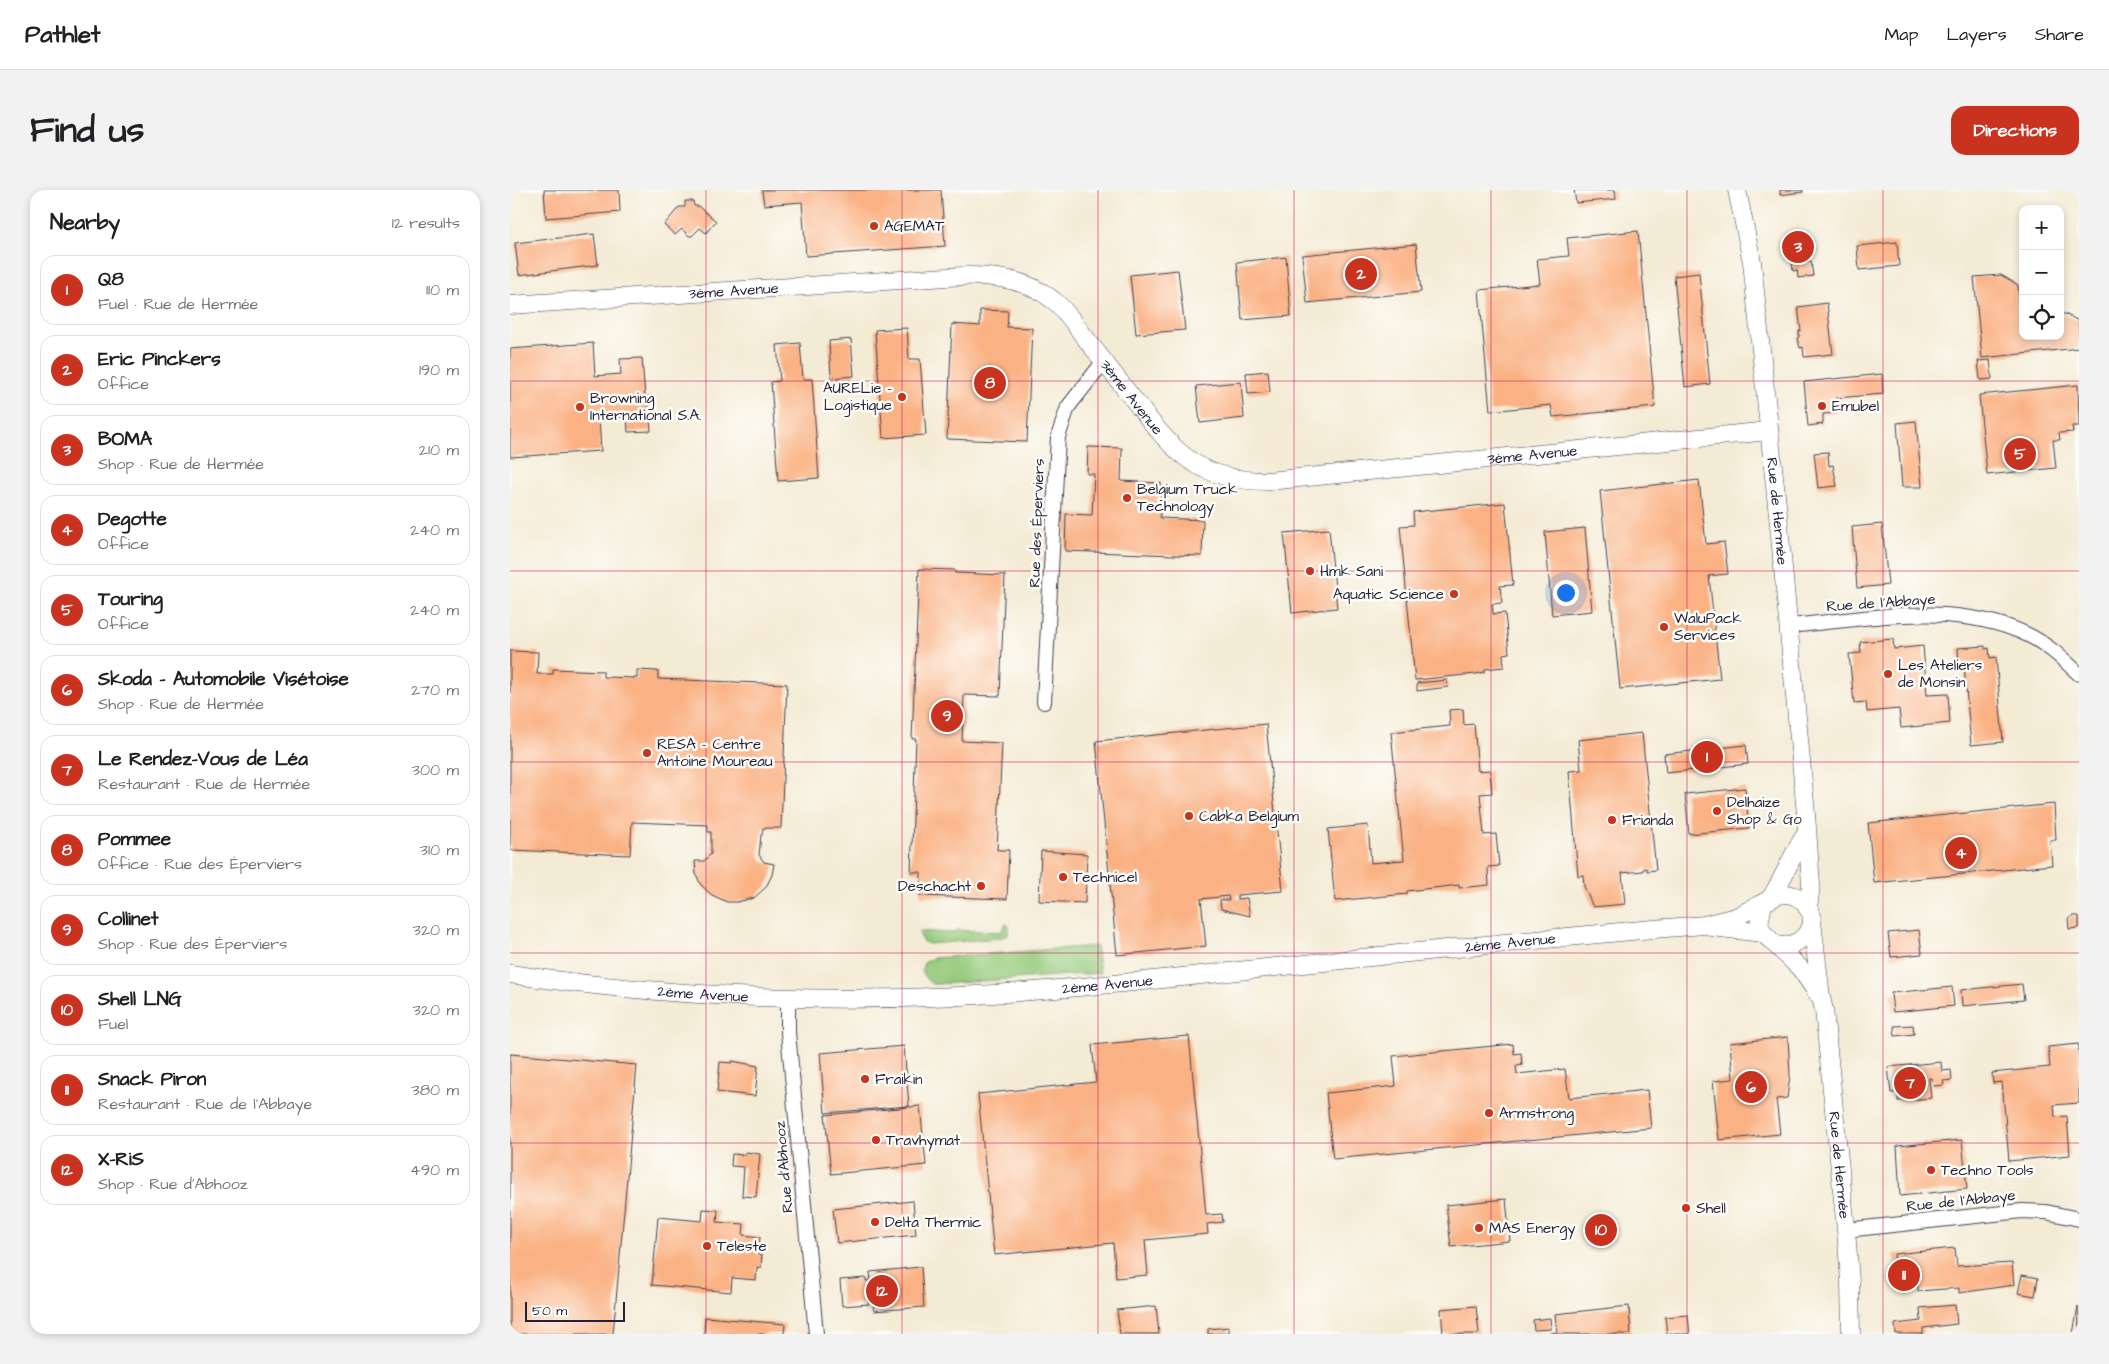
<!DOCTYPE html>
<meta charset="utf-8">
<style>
:root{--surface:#fff;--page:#f2f2f2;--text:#202124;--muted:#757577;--line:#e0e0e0;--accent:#c8321e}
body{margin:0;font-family:"Architects Daughter",sans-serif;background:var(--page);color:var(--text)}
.controls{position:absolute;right:15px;top:15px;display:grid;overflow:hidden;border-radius:10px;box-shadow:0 2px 8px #0003}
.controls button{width:45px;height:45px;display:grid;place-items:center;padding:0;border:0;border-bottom:1px solid var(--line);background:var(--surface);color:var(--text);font:25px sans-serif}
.scale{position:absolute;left:15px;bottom:12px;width:100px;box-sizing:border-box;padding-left:5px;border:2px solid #22223b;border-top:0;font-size:14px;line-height:18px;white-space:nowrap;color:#22223b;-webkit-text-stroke:4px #fdfcf7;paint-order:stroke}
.you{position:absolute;left:1055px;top:402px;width:18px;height:18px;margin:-12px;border:4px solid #fff;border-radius:50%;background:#1a73e8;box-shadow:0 0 0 8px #1a73e833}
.badge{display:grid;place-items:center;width:32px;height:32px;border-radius:50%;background:var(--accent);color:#fff;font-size:16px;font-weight:700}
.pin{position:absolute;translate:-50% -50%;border:2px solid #fff;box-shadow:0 1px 5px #0006}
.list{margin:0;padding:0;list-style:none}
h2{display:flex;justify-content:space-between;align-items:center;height:65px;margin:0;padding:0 20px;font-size:21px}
h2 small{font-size:16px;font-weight:400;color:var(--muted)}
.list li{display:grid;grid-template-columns:32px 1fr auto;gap:15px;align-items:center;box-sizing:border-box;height:70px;margin:0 10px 10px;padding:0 10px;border:1px solid var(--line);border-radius:15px}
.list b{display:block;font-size:19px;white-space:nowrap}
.list p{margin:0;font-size:16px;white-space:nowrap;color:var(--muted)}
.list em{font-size:16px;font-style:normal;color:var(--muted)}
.icon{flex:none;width:28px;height:28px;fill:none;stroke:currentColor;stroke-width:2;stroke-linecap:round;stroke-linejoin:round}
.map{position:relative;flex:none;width:1569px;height:1144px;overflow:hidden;border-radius:15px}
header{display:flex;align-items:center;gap:30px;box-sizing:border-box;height:70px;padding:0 25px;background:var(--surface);border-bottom:1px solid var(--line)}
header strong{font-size:24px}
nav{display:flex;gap:28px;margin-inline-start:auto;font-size:18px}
.intro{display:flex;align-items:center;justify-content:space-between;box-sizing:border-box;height:120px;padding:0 30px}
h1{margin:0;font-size:35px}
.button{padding:12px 22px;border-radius:15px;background:var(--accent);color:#fff;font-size:18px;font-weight:700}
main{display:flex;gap:30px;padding:0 30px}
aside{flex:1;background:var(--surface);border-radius:15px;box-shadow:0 2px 8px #0003}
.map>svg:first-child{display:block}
</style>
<header>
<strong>Pathlet</strong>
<nav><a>Map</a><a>Layers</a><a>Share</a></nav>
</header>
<div class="intro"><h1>Find us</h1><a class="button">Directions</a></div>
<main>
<aside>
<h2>Nearby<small>12 results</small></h2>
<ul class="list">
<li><span class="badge">1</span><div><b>Q8</b><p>Fuel · Rue de Hermée</p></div><em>110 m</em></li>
<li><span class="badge">2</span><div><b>Eric Pinckers</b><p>Office</p></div><em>190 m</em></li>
<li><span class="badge">3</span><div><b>BOMA</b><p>Shop · Rue de Hermée</p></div><em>210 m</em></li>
<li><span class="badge">4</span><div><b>Degotte</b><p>Office</p></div><em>240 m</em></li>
<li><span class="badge">5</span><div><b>Touring</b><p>Office</p></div><em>240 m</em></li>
<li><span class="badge">6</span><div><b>Skoda - Automobile Visétoise</b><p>Shop · Rue de Hermée</p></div><em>270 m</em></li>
<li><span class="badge">7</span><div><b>Le Rendez-Vous de Léa</b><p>Restaurant · Rue de Hermée</p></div><em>300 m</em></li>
<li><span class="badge">8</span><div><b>Pommee</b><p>Office · Rue des Éperviers</p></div><em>310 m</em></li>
<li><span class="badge">9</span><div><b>Collinet</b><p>Shop · Rue des Éperviers</p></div><em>320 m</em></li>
<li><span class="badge">10</span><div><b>Shell LNG</b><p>Fuel</p></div><em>320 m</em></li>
<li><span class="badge">11</span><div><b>Snack Piron</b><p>Restaurant · Rue de l'Abbaye</p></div><em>380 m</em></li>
<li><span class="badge">12</span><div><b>X-RiS</b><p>Shop · Rue d'Abhooz</p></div><em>490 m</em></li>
</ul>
</aside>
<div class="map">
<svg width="1569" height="1144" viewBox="0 0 1569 1144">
<rect width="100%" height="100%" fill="#fdfcf7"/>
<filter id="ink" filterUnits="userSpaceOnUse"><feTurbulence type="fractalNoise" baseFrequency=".02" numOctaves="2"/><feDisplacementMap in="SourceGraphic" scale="10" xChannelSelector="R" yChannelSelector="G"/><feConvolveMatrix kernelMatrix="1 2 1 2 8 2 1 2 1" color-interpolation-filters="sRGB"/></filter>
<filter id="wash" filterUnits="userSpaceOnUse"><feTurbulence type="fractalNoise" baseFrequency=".0096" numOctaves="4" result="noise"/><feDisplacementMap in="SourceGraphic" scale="20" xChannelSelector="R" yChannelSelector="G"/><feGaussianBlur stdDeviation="1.12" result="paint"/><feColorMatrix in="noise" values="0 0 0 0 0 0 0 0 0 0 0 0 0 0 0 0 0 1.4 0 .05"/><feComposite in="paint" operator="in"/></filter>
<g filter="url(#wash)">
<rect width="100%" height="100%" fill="#f4ebd5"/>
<!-- green -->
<g fill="#95ca7c" stroke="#5c765c">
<polygon points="496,733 499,736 498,745 489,748 419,754 412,751 409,741 443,743 446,740 491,742"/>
<path d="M586 756 590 783 428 794H422C414 788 409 781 415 772L423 768Z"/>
</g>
<g id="blocks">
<!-- building -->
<g fill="#fab183">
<polygon points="34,0 109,0 110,22 36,28"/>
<polygon points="252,0 431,0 435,56 296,66 292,12 254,15"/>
<polygon points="1064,0 1105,0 1106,9 1066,13"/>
<polygon points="1270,0 1293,0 1293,2 1270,5"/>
<polygon points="175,11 183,11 184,16 188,16 206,31 196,43 190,38 182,46 179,46 172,39 165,45 154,35 169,17 175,17"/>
<polygon points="1128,41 1145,217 1043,227 1041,215 980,221 969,100 1030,94 1027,69 1059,66 1057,48"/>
<polygon points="1294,42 1297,71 1301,71 1303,86 1288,88 1287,80 1283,81 1279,44"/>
<polygon points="84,44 88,75 9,85 5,53"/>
<polygon points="1387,52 1389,76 1349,80 1347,56"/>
<polygon points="906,54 911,102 797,113 792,65"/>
<polygon points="776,67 781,126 732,130 727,72"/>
<polygon points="668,80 675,140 626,144 620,85"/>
<polygon points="1189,83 1200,194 1175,197 1164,86"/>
<polygon points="1491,85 1508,95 1511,128 1513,127 1513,146 1550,146 1550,124 1555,124 1569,131 1569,158 1472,168 1464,87"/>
<polygon points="1317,113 1323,164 1294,167 1293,157 1290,158 1287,148 1289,147 1289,141 1291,141 1288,117"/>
<polygon points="470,120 498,121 497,137 522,138 517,252 437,249 442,134 470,136"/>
<polygon points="397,138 399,169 410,169 416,245 373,248 365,140"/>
<polygon points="341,149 344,186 321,188 319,151"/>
<polygon points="83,153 85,186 111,184 110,169 132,168 135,207 138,207 141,241 118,242 117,227 89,228 91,261 0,267 0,159"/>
<polygon points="290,153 293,189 302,189 309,288 268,291 261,192 270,191 267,155"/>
<polygon points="1480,170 1482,189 1470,190 1468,171"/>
<polygon points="758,181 760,202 738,204 736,183"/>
<polygon points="1372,184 1373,204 1326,208 1327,223 1313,224 1313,234 1298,236 1294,192"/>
<polygon points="731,192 734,228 690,233 686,196"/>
<polygon points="1568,195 1569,236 1562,236 1563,242 1549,243 1550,250 1543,250 1546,278 1477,285 1469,205"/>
<polygon points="1406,231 1412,297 1392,297 1387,233"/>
<polygon points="578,257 612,258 611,291 651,293 650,328 693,330 692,366 555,361 556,324 582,325 584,284 577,284"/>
<polygon points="1318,262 1319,276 1323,275 1327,296 1308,298 1304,263"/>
<polygon points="1189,290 1196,354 1214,352 1218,384 1199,386 1210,489 1110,499 1090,301"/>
<polygon points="995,313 1003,395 990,396 992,413 982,414 983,424 995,423 999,463 993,464 994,477 975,479 975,482 966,484 905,490 890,336 904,335 903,322"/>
<polygon points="1372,334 1378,395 1347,398 1342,337"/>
<polygon points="1075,338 1082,421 1042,425 1035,342"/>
<polygon points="819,339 827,418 782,423 774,343"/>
<polygon points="409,379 445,380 445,383 495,385 490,506 454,505 452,551 492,553 487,660 499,660 497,709 410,706 411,682 401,682 406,549 402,549"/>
<polygon points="1383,449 1384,459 1413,456 1417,505 1438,504 1440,533 1391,538 1389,519 1357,522 1356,512 1344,513 1339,464 1351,463 1350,452"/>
<polygon points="1475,456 1475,459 1479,458 1480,468 1486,467 1493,552 1461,555 1454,476 1449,476 1448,458"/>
<polygon points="0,461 28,462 27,484 43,484 43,479 93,481 93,487 127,488 127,480 148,481 148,489 277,494 271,638 253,638 252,645 251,645 249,665 254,672 264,674 262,685 256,697 244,708 227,712 217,712 202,705 191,695 186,684 185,671 194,671 201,664 201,642 198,642 198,635 122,632 120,665 0,660"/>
<polygon points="937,490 938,497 907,501 907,493"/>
<polygon points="953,519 954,535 964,534 968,581 980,580 982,603 970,604 974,645 986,644 989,676 978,677 979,695 949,698 949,695 897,701 897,704 825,711 818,639 858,635 861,673 894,670 881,542 940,536 939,520"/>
<polygon points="756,534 773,701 727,705 727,709 737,708 740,726 711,719 710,710 719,710 718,706 691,709 696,756 607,765 586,551"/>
<polygon points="1132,543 1146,680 1137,681 1137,678 1133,679 1133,681 1112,683 1115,714 1083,717 1074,696 1073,685 1068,686 1059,581 1071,580 1068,550"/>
<polygon points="1236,555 1238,574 1156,583 1154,564"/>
<polygon points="1235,598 1239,638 1179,644 1175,604"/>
<polygon points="1544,614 1546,650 1540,650 1542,675 1364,693 1358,633"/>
<polygon points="531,661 577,664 575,713 529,711"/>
<polygon points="1569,726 1569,738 1559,739 1558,729 1562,726"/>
<polygon points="1409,740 1412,764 1381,767 1378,743"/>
<polygon points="1512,794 1514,810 1452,816 1451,800"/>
<polygon points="1442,797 1444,816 1383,822 1381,803"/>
<polygon points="1403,835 1404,844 1385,846 1384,836"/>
<polygon points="679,846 696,1025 712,1024 713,1032 697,1034 698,1044 635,1050 638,1085 606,1088 603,1053 484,1065 468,904 586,892 582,855"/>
<polygon points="1278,847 1280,885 1277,908 1266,909 1270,944 1209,950 1203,891 1223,889 1220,853"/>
<polygon points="1003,854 1004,864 1011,863 1012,875 1006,876 1007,884 1055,879 1059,908 1137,900 1141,938 823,969 816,903 886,896 883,866"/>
<polygon points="1569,854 1569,913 1544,915 1545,927 1557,926 1560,965 1499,971 1492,892 1483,893 1482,883 1540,877 1538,857"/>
<polygon points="394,856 399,916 315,923 310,863"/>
<polygon points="0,864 127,875 103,1144 0,1144"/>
<polygon points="222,871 248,876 245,906 207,902 210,872 222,873"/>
<polygon points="1431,872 1432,881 1441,880 1442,890 1433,891 1434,895 1423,896 1422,888 1419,888 1421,908 1388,911 1388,905 1391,905 1391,902 1381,903 1378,877"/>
<polygon points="410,916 416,975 321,984 315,925"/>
<polygon points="1452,950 1457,999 1390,1006 1387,956"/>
<polygon points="235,962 250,964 246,1007 232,1006 234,977 221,976 222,964 235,965"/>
<polygon points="996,1009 1000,1051 941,1057 936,1015"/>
<polygon points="403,1011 406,1045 327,1053 323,1019"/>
<polygon points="193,1019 208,1020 207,1032 234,1034 233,1045 250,1047 248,1065 252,1065 251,1078 247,1077 246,1090 222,1088 221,1102 142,1095 148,1027 192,1031"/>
<polygon points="1445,1058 1447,1076 1502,1073 1504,1095 1449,1103 1449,1098 1408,1101 1408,1096 1387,1098 1384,1064"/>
<polygon points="411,1077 414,1117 364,1121 363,1111 358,1111 359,1114 332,1116 330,1090 356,1088 356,1091 361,1091 360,1082"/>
<polygon points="1512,1085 1528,1088 1525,1106 1508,1103"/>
<polygon points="1445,1115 1447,1134 1413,1138 1413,1144 1386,1144 1385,1134 1411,1131 1410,1118"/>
<polygon points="646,1116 649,1144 610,1144 607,1120"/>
<polygon points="966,1116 969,1144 933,1144 931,1119"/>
<polygon points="1119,1116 1121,1144 1038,1144 1047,1142 1045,1124"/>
<polygon points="1568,1116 1569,1144 1563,1144"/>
<polygon points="1178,1125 1180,1144 1157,1144 1155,1127"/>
<polygon points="195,1127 275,1134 274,1144 194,1144"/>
<polygon points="1040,1128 1041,1139 1024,1140 1023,1130"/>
<polygon points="719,1137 719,1144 698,1144 698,1139"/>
</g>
</g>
</g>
<g filter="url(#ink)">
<use href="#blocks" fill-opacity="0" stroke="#424052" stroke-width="1"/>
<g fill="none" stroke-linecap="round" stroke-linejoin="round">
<defs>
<g id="minor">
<path d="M1278 436C1357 429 1444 410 1518 445 1537 454 1554 470 1569 484"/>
<polyline points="534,512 548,247 558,217 594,171"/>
<polyline points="278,808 278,842 306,1144"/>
<polyline points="1336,1040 1512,1021 1536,1022 1569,1029"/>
</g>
<g id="tertiary">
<path id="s1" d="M1227 0 1242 72 1269 335 1296 624 1301 695 1298 718"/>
<path id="s2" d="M0 115 453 86C484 85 518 90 543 110 555 119 564 133 573 145 591 168 609 191 627 214 666 264 689 291 758 291L1259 241"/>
<path d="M1260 709C1274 688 1282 664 1296 644"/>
<polyline points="1253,714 1249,734 1253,743 1290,778 1310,807"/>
<polyline points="1202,737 1253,743"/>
<path d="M1268 756C1284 756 1293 751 1301 737"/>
<path id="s3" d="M0 784C148 806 301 813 450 806 553 800 655 789 756 778 902 763 1048 746 1194 735L1226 727 1268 705 1277 704 1285 706 1293 711 1301 723 1311 807 1314 820 1336 1040 1340 1091 1341 1144"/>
</g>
</defs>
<!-- minor casing -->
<use href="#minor" stroke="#424052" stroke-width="16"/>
<!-- tertiary casing -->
<use href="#tertiary" stroke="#424052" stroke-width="19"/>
<!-- minor -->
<use href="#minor" stroke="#fff" stroke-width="14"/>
<!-- tertiary -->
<use href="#tertiary" stroke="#fff" stroke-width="18"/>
</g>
</g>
<!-- grid -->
<path fill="none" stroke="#c2185b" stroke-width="1" stroke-opacity="0.55" d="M196 0V1144M392 0V1144M588 0V1144M784 0V1144M981 0V1144M1177 0V1144M1373 0V1144M0 191H1569M0 381H1569M0 572H1569M0 763H1569M0 953H1569"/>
<!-- markers -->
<g fill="#c8321e" stroke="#fdfcf7" stroke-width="2">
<circle cx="364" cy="36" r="5"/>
<circle cx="392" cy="207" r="5"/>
<circle cx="1312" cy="216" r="5"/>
<circle cx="70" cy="217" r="5"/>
<circle cx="617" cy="308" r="5"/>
<circle cx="800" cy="381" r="5"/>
<circle cx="944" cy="404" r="5"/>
<circle cx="1154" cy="437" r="5"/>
<circle cx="1378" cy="484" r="5"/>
<circle cx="137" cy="563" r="5"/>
<circle cx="1207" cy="621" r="5"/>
<circle cx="679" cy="626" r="5"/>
<circle cx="1102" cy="630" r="5"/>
<circle cx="553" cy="687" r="5"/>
<circle cx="471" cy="696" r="5"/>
<circle cx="355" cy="889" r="5"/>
<circle cx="979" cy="923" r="5"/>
<circle cx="366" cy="950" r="5"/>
<circle cx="1421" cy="980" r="5"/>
<circle cx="1176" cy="1018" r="5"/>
<circle cx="365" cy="1032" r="5"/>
<circle cx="969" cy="1038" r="5"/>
<circle cx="197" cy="1056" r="5"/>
</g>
<g text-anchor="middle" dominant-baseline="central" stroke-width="5" stroke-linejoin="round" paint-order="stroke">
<!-- poi labels -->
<g font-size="15" fill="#22223b" stroke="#fdfcf7" text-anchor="start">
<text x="374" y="36">AGEMAT</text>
<text x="382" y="198" text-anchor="end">AURELie -<tspan x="382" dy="17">Logistique</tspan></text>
<text x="80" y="208">Browning<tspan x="80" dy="17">International S.A.</tspan></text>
<text x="1322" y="216">Emubel</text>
<text x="627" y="299">Belgium Truck<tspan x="627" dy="17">Technology</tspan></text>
<text x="810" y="381">Hmk Sani</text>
<text x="934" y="404" text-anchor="end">Aquatic Science</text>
<text x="1164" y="428">WaluPack<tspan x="1164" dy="17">Services</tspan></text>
<text x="1388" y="475">Les Ateliers<tspan x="1388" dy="17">de Monsin</tspan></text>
<text x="147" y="554">RESA - Centre<tspan x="147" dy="17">Antoine Moureau</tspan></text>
<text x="1217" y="612">Delhaize<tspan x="1217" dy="17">Shop &amp; Go</tspan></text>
<text x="689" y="626">Cabka Belgium</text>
<text x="1112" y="630">Frianda</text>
<text x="563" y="687">Technicel</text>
<text x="461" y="696" text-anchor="end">Deschacht</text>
<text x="365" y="889">Fraikin</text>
<text x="989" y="923">Armstrong</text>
<text x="376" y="950">Travhymat</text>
<text x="1431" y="980">Techno Tools</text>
<text x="1186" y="1018">Shell</text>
<text x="375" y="1032">Delta Thermic</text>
<text x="979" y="1038">MAS Energy</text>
<text x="207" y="1056">Teleste</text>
</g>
<!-- street labels -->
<g font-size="15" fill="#22223b" stroke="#fdfcf7">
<text stroke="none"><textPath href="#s2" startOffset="224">3ème Avenue</textPath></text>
<text stroke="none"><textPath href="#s2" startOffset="674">3ème Avenue</textPath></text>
<text stroke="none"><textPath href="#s2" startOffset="1108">3ème Avenue</textPath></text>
<text stroke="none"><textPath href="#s1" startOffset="324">Rue de Hermée</textPath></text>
<text transform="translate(527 333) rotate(-88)">Rue des Éperviers</text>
<text transform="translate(1371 413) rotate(-4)">Rue de l'Abbaye</text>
<text stroke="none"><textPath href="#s3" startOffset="1004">2ème Avenue</textPath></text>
<text stroke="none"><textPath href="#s3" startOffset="599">2ème Avenue</textPath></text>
<text stroke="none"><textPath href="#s3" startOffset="194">2ème Avenue</textPath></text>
<text stroke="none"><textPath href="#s3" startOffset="1574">Rue de Hermée</textPath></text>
<text transform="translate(274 977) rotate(-95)">Rue d'Abhooz</text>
<text transform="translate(1451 1011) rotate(-6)">Rue de l'Abbaye</text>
</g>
</g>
</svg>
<div class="controls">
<button>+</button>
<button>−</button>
<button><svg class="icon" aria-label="locate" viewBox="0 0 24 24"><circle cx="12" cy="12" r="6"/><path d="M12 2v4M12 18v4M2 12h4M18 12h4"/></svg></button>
</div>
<div class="scale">50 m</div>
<div class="you"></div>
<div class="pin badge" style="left:1197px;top:567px">1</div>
<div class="pin badge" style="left:851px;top:84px">2</div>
<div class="pin badge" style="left:1288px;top:57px">3</div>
<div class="pin badge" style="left:1451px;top:663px">4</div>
<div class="pin badge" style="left:1510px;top:264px">5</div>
<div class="pin badge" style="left:1241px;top:897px">6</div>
<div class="pin badge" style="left:1400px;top:893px">7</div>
<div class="pin badge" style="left:480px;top:193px">8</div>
<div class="pin badge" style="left:437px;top:526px">9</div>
<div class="pin badge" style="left:1091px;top:1040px">10</div>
<div class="pin badge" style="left:1394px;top:1085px">11</div>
<div class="pin badge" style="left:372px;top:1101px">12</div>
</div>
</main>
